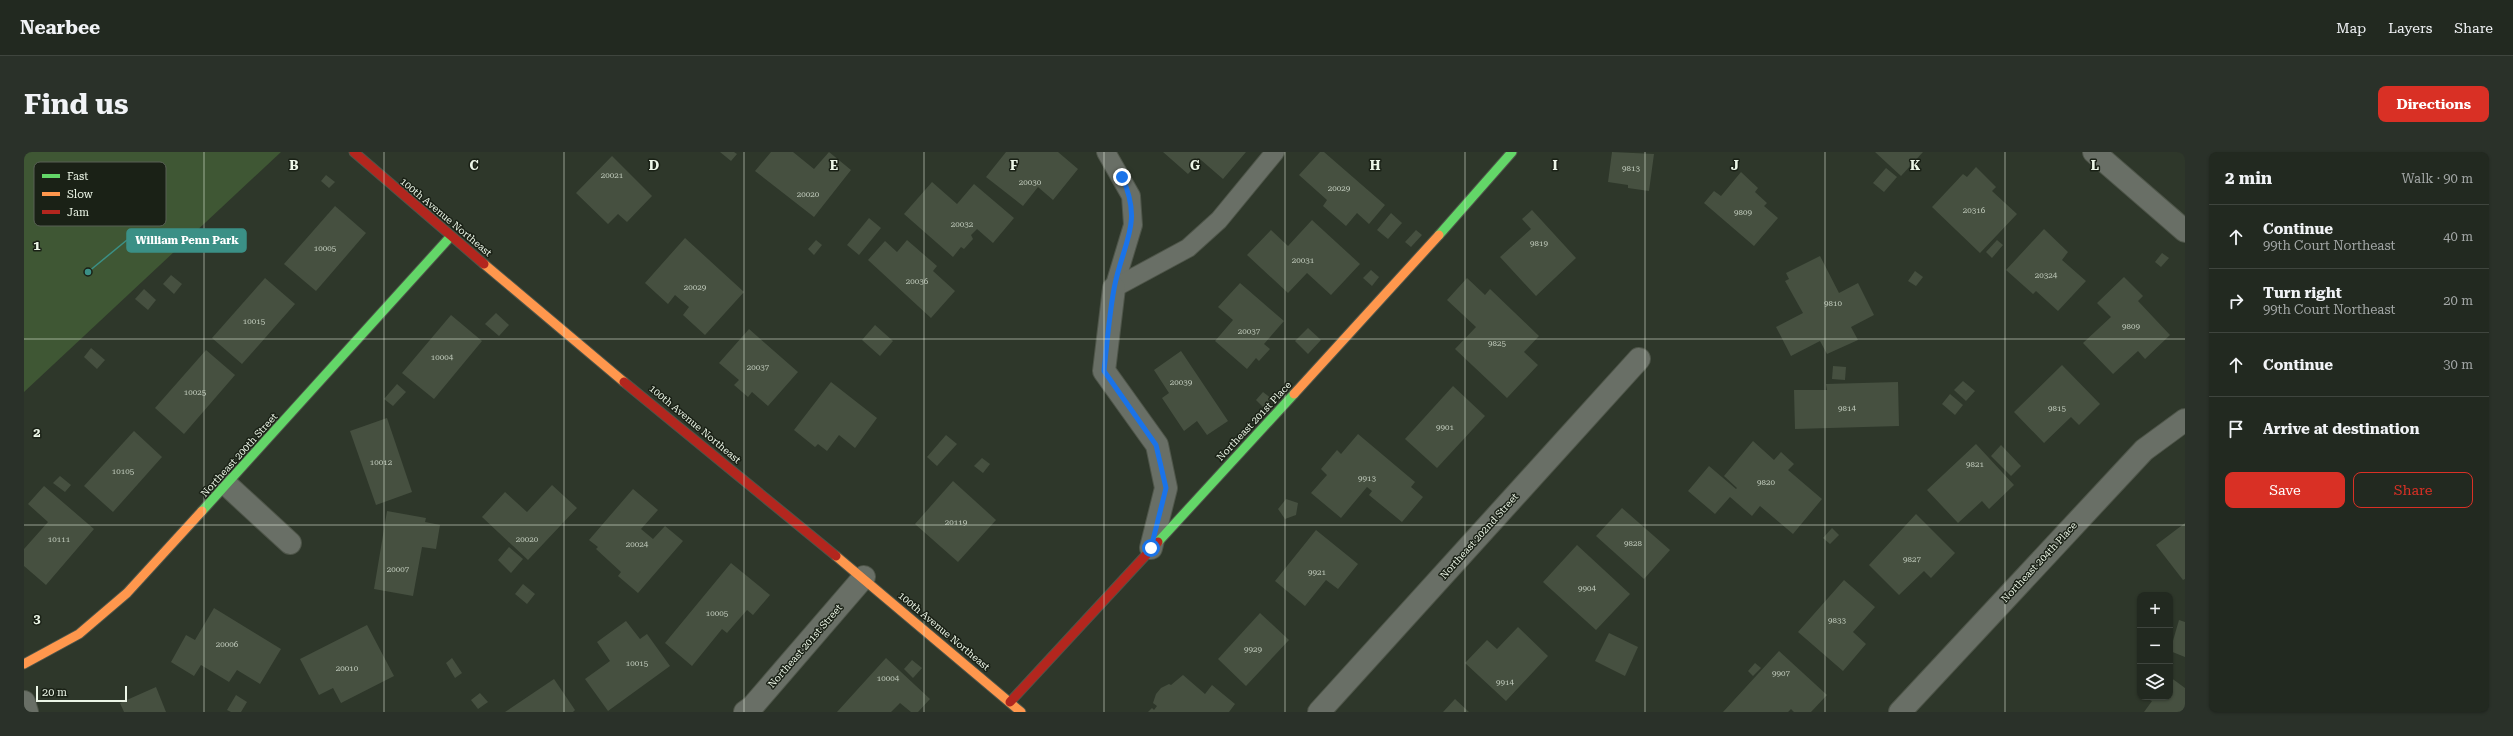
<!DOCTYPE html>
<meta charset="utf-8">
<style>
:root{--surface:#222920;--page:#2a3129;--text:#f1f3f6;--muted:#a2a6a5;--line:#3f453e;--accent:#d93025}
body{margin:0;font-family:"Roboto Serif",serif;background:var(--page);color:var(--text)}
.controls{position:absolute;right:12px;bottom:12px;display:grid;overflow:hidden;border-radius:8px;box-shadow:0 1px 3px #0004}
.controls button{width:36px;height:36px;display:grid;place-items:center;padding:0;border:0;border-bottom:1px solid var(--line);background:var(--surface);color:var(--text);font:20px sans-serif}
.scale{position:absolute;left:12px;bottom:10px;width:91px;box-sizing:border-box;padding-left:4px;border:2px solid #ecf6e7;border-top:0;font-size:11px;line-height:14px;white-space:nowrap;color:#ecf6e7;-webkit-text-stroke:3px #1a2116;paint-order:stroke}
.stop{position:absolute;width:12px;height:12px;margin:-9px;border:3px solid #1a73e8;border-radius:50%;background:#fff}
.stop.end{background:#1a73e8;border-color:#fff;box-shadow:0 1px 4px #0008}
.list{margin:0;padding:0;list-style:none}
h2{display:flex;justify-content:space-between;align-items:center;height:52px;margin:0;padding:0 16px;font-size:17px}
h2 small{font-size:13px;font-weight:400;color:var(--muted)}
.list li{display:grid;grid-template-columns:26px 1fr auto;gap:12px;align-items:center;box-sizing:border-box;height:64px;padding:0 16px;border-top:1px solid var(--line)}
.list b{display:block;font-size:15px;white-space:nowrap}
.list p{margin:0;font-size:13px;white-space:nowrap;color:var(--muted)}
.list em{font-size:13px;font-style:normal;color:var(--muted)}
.actions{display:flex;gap:8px;padding:12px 16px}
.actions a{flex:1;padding:9px 0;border:1px solid var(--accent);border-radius:8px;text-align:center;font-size:14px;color:var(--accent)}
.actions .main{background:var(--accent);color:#fff}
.icon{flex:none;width:22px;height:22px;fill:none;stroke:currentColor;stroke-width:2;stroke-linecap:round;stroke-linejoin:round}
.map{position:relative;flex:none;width:2161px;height:560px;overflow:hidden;border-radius:8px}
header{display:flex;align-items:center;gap:24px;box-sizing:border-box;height:56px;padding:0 20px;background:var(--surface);border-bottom:1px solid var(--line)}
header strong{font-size:19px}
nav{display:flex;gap:22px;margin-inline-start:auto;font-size:14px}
.intro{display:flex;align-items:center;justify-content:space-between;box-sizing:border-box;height:96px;padding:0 24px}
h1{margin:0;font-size:28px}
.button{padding:10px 18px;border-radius:8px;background:var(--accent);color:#fff;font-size:14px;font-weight:700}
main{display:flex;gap:24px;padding:0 24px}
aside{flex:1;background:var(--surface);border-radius:8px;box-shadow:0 1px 3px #0004}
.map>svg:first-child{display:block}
</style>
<header>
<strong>Nearbee</strong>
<nav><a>Map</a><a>Layers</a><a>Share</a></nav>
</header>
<div class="intro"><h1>Find us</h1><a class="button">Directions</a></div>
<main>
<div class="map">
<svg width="2161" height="560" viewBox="0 0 2161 560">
<rect width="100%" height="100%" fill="#2e372a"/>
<!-- green -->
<polygon fill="#3f5734" points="0,0 257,0 0,240"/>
<!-- building -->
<g fill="#465040">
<polygon points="696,0 710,0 713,2 707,9"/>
<polygon points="747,0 769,0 790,17 805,0 827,18 790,65 731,19"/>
<polygon points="982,0 1034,0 1054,17 1029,48 1014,35 999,54 962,25"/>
<polygon points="1139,0 1222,0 1199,27 1177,8 1164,22"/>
<polygon points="1296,0 1300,0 1361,53 1345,72 1333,61 1322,74 1299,54 1303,48 1275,23"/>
<polygon points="1588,0 1630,2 1625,39 1604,36 1604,33 1584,30"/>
<polygon points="1851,0 1899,0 1877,24"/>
<polygon points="588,4 628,44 603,70 594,62 584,72 552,41"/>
<polygon points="1952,15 1972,35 1968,39 1993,62 1956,101 1908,55 1939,22 1943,25"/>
<polygon points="1862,16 1873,25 1860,40 1849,31"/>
<polygon points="1717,20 1734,36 1731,40 1743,51 1740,54 1754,66 1730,94 1680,51 1690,39 1697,44"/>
<polygon points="302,23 311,30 305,36 297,29"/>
<polygon points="908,30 933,52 950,32 990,66 969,91 953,77 947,83 949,87 940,97 937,95 929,105 880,62"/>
<polygon points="311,54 342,81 292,139 260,112"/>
<polygon points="1508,58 1552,106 1512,144 1476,105 1507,77 1498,67"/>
<polygon points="1367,61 1378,71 1364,87 1353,78"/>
<polygon points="845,66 857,76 835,103 823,93"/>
<polygon points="1288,68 1336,112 1307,143 1283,121 1264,141 1223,103 1247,78 1264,94"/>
<polygon points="2020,77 2044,100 2038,108 2062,129 2034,159 2012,139 2009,142 1982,118"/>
<polygon points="1392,78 1398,83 1387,95 1381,90"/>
<polygon points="661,86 720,140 681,183 659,163 665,155 651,143 644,152 621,131"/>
<polygon points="792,88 798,93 790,103 784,97"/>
<polygon points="883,88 913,114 909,119 931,139 907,166 844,108 861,89 873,100"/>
<polygon points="1973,88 1979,93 1968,106 1962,100"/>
<polygon points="2138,101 2145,106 2137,115 2131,110"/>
<polygon points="1796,104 1815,141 1834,131 1850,163 1827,175 1834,188 1803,202 1796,189 1767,204 1752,175 1779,161 1761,129 1765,127 1762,121"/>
<polygon points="1347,118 1355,125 1348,134 1339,126"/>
<polygon points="1891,119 1899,125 1892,134 1884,129"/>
<polygon points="147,123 158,132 150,142 139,132"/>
<polygon points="2100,125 2119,144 2114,149 2146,183 2121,207 2114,199 2089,222 2059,191 2087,165 2073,151"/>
<polygon points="241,126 271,152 218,212 188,186"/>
<polygon points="1443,126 1461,143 1466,137 1515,184 1500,200 1514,213 1483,246 1431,197 1452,175 1423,148"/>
<polygon points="1216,131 1260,169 1240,192 1246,197 1235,209 1232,206 1223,217 1191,189 1209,168 1194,155"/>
<polygon points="120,137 132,148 124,158 111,147"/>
<polygon points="472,161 485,173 475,184 461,172"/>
<polygon points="427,163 458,189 410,247 378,221"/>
<polygon points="851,173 869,189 856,204 838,188"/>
<polygon points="1284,176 1297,188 1284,202 1271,189"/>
<polygon points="725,177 774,220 744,254 728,240 724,245 710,233 715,228 695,211"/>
<polygon points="67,196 81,208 73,217 60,205"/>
<polygon points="182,198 211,223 160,282 131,256"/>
<polygon points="1157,199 1204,269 1183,283 1173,269 1160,279 1138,246 1145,241 1130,218"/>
<polygon points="2038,213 2076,252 2055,273 2047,265 2020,291 1990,260"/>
<polygon points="1809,214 1822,215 1821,228 1808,227"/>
<polygon points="1939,229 1951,239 1942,249 1930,238"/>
<polygon points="807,230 853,266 831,296 815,283 803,299 794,292 791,295 770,278"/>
<polygon points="1874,230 1875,274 1771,277 1770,238 1803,238 1802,232"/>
<polygon points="373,232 382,240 369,254 360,247"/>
<polygon points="1429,234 1461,264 1413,316 1381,287"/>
<polygon points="1239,240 1248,247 1240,256 1232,248"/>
<polygon points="1926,242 1939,253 1931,263 1918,252"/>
<polygon points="363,266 388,340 352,353 326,279"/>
<polygon points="110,279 138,305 89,360 60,334"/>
<polygon points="1334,282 1391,330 1387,335 1399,345 1378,370 1345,343 1348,339 1343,335 1317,366 1287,341 1303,323 1297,317 1313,298 1317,302"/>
<polygon points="922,283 933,292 913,314 903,305"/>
<polygon points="1729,289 1750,308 1757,300 1770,312 1764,318 1798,347 1769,382 1736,354 1728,364 1706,345 1691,362 1664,339 1685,314 1712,337 1713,336 1700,324"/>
<polygon points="1952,292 1990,333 1965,357 1958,349 1934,371 1903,338"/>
<polygon points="1977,293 1997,314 1987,324 1967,304"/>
<polygon points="958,306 966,312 959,321 950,314"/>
<polygon points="36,324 47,333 41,340 29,331"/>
<polygon points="929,329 972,368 934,410 891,372"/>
<polygon points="528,333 553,356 504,408 458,365 481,340 503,360"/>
<polygon points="20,334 70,377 22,433 0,414 0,397 24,370 4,352"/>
<polygon points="609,337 634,358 617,377 629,387 641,374 659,389 614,441 594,424 597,420 572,397 574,395 565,388"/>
<polygon points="1262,347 1274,351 1272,363 1261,367 1254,357"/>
<polygon points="1598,356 1646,398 1620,427 1572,384"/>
<polygon points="363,359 402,366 401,370 416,373 412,397 398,395 389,444 350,437"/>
<polygon points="1892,362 1931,401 1907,426 1900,419 1875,443 1845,413"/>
<polygon points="2161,371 2161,427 2159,428 2132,393"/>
<polygon points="1808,376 1815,383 1806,392 1799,386"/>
<polygon points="1292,378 1334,412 1314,437 1302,428 1281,454 1251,429"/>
<polygon points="1553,393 1606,442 1572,478 1519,430"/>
<polygon points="485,395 499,407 487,421 474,408"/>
<polygon points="707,411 746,443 729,463 723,458 703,481 698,477 668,514 641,491"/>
<polygon points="1820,428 1851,455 1829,480 1842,492 1819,519 1774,480"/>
<polygon points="499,432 511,442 503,452 491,442"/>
<polygon points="190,456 257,497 236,532 213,518 205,530 177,513 170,524 147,510 162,483 171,488"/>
<polygon points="1236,461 1265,488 1222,534 1194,507"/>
<polygon points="2155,468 2161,470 2161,505 2146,499"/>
<polygon points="602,469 616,487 623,482 646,514 584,559 561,527 586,509 573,490"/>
<polygon points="343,473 370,524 317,551 309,536 295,543 276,507"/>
<polygon points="1494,475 1524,504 1482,549 1441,511 1463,488 1473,497"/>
<polygon points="1585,481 1614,495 1601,524 1571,509"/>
<polygon points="1755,499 1803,543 1787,560 1770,560 1767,557 1764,560 1699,560"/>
<polygon points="428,506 438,521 431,526 422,511"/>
<polygon points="862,506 906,547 894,560 887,560 876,551 867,560 813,560"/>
<polygon points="888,508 898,516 889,526 880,517"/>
<polygon points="1731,511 1737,516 1729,524 1724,519"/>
<polygon points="1159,523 1181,542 1188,533 1211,552 1205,560 1124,560 1128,556 1130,558 1133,554 1129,551 1132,542 1137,536 1145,532 1147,533"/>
<polygon points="2146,525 2161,536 2161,560 2120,560 2128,549 2119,545 2146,545"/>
<polygon points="530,527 551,558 549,560 481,560"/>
<polygon points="132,535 142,560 100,560 96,551"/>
<polygon points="456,541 464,550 454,557 447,548"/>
<polygon points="212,543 223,550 217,560 207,560 203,558"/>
<polygon points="1431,547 1445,560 1419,560"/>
</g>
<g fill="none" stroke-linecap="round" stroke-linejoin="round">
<defs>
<g id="lane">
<polyline points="1082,0 1107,44 1109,73 1090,136"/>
<polyline points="1090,136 1164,96 1195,68 1251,0"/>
</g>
<g id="street">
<polyline points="2070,0 2161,79"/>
<polyline points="1090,136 1080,219 1133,293 1142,336 1127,396"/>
<polyline points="203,333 266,391"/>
<polyline points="0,550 3,560"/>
<polyline points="721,560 728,555 840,425"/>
<polyline points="1295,560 1615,207"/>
<polyline points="1876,560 2120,298 2161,268"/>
</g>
<g id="fast">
<polyline points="1415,83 1488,0"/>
<polyline points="178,359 427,84"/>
<polyline points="1134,390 1270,242"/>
</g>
<g id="slow">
<polyline points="460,112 600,230"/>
<polyline points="1270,242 1415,83"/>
<polyline points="812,404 997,560"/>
<polyline points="0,512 55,482 103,441 178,359"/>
</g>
<g id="jam">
<polyline points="330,0 460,112"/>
<polyline points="600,230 812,404"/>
<polyline points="986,550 1134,390"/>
</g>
</defs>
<!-- lane casing -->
<use href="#lane" stroke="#4e5549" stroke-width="20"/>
<!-- street casing -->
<use href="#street" stroke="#4e5549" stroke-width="24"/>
<!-- fast casing -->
<use href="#fast" stroke="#4e5549" stroke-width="11"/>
<!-- slow casing -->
<use href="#slow" stroke="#4e5549" stroke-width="11"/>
<!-- jam casing -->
<use href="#jam" stroke="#4e5549" stroke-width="11"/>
<!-- lane -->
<use href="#lane" stroke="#696f66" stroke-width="18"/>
<!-- street -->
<use href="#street" stroke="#696f66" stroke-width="22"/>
<!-- fast -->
<use href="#fast" stroke="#63d668" stroke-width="9"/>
<!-- slow -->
<use href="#slow" stroke="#ff974d" stroke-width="9"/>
<!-- jam -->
<use href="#jam" stroke="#b3261e" stroke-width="9"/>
</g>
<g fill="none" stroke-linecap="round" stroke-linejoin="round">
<!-- route -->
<path stroke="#1a73e8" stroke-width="5" d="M1098 25C1120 72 1098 92 1090 137 1085 164 1083 192 1080 219L1132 293 1142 336 1127 396"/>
</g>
<!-- grid -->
<path fill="none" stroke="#ecf6e7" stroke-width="1" stroke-opacity="0.55" d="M180 0V560M360 0V560M540 0V560M720 0V560M900 0V560M1080 0V560M1261 0V560M1441 0V560M1621 0V560M1801 0V560M1981 0V560M0 187H2161M0 373H2161"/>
<g text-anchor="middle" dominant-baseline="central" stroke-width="3" stroke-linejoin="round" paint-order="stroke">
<!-- number labels -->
<g font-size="8" fill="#c2ccbd">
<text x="1607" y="16">9813</text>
<text x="588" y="23">20021</text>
<text x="1006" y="30">20030</text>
<text x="1315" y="36">20029</text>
<text x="784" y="42">20020</text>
<text x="1950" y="58">20316</text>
<text x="1719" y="60">9809</text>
<text x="938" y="72">20032</text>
<text x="1515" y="91">9819</text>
<text x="301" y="96">10005</text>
<text x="1279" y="108">20031</text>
<text x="2022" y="123">20324</text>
<text x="893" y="129">20036</text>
<text x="671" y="135">20029</text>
<text x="1809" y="151">9810</text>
<text x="230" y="169">10015</text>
<text x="2107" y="174">9809</text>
<text x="1225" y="179">20037</text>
<text x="1473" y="191">9825</text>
<text x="418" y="205">10004</text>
<text x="734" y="215">20037</text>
<text x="1157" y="230">20039</text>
<text x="171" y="240">10025</text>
<text x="1823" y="256">9814</text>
<text x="2033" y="256">9815</text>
<text x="1421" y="275">9901</text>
<text x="357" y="310">10012</text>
<text x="1951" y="312">9821</text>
<text x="99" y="319">10105</text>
<text x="1343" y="326">9913</text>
<text x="1742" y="330">9820</text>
<text x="932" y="370">20119</text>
<text x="35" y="387">10111</text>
<text x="503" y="387">20020</text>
<text x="1609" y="391">9828</text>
<text x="613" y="392">20024</text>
<text x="1888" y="407">9827</text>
<text x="374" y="417">20007</text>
<text x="1293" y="420">9921</text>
<text x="1563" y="436">9904</text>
<text x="693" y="461">10005</text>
<text x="1813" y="468">9833</text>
<text x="203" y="492">20006</text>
<text x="1229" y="497">9929</text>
<text x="613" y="511">10015</text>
<text x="323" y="516">20010</text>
<text x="1757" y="521">9907</text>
<text x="864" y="526">10004</text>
<text x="1481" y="530">9914</text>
</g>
<!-- street labels -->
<g font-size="10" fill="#ecf6e7" stroke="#1a2116">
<text transform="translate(422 65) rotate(40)">100th Avenue Northeast</text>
<text transform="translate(1230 269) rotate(-47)">Northeast 201st Place</text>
<text transform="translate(671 272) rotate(40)">100th Avenue Northeast</text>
<text transform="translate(215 303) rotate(-48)">Northeast 200th Street</text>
<text transform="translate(1455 384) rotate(-48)">Northeast 202nd Street</text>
<text transform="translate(2015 410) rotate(-47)">Northeast 204th Place</text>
<text transform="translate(920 479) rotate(40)">100th Avenue Northeast</text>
<text transform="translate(781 494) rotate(-49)">Northeast 201st Street</text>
</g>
</g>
<!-- legend -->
<rect x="10" y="10" width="132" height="64" rx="6" fill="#1a2116" stroke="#596155" stroke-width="1"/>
<rect x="18" y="22" width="18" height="4" fill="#63d668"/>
<rect x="18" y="40" width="18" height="4" fill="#ff974d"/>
<rect x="18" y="58" width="18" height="4" fill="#b3261e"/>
<g font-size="11" fill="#ecf6e7">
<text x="43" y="28">Fast</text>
<text x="43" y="46">Slow</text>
<text x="43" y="64">Jam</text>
</g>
<g font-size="13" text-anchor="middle" font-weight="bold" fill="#ecf6e7" stroke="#1a2116" stroke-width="3" stroke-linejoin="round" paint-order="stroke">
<text x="270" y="18">B</text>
<text x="450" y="18">C</text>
<text x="630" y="18">D</text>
<text x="810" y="18">E</text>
<text x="990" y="18">F</text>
<text x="1171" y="18">G</text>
<text x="1351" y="18">H</text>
<text x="1531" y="18">I</text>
<text x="1711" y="18">J</text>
<text x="1891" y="18">K</text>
<text x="2071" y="18">L</text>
<text x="13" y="98">1</text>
<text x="13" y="285">2</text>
<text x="13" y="471">3</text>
</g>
<!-- callouts -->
<path fill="none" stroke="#3b9086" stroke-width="1.5" d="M64 120L103 88"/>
<circle fill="#3b9086" stroke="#1a2116" stroke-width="1.5" cx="64" cy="120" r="4"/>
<rect fill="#3b9086" stroke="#3b9086" stroke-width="1.5" x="103" y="77" width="119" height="23" rx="4"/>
<g font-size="11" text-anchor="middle" font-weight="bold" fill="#fff">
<text x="163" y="92">William Penn Park</text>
</g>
</svg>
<div class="controls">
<button>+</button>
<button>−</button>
<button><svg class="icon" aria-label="layers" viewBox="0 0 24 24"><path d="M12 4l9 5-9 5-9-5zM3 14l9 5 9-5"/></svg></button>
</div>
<div class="scale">20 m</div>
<div class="stop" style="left:1127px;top:396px"></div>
<div class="stop end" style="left:1098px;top:25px"></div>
</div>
<aside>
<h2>2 min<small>Walk · 90 m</small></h2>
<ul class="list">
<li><svg class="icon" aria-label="ahead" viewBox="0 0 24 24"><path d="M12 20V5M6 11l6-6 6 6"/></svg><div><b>Continue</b><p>99th Court Northeast</p></div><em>40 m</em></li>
<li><svg class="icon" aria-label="right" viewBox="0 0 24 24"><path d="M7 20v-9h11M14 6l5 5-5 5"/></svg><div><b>Turn right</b><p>99th Court Northeast</p></div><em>20 m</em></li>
<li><svg class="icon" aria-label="ahead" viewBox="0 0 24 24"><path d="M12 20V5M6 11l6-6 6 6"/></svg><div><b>Continue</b></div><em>30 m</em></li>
<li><svg class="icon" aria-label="arrive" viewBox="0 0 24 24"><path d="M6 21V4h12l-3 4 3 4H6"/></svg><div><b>Arrive at destination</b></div></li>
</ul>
<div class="actions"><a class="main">Save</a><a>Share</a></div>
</aside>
</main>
